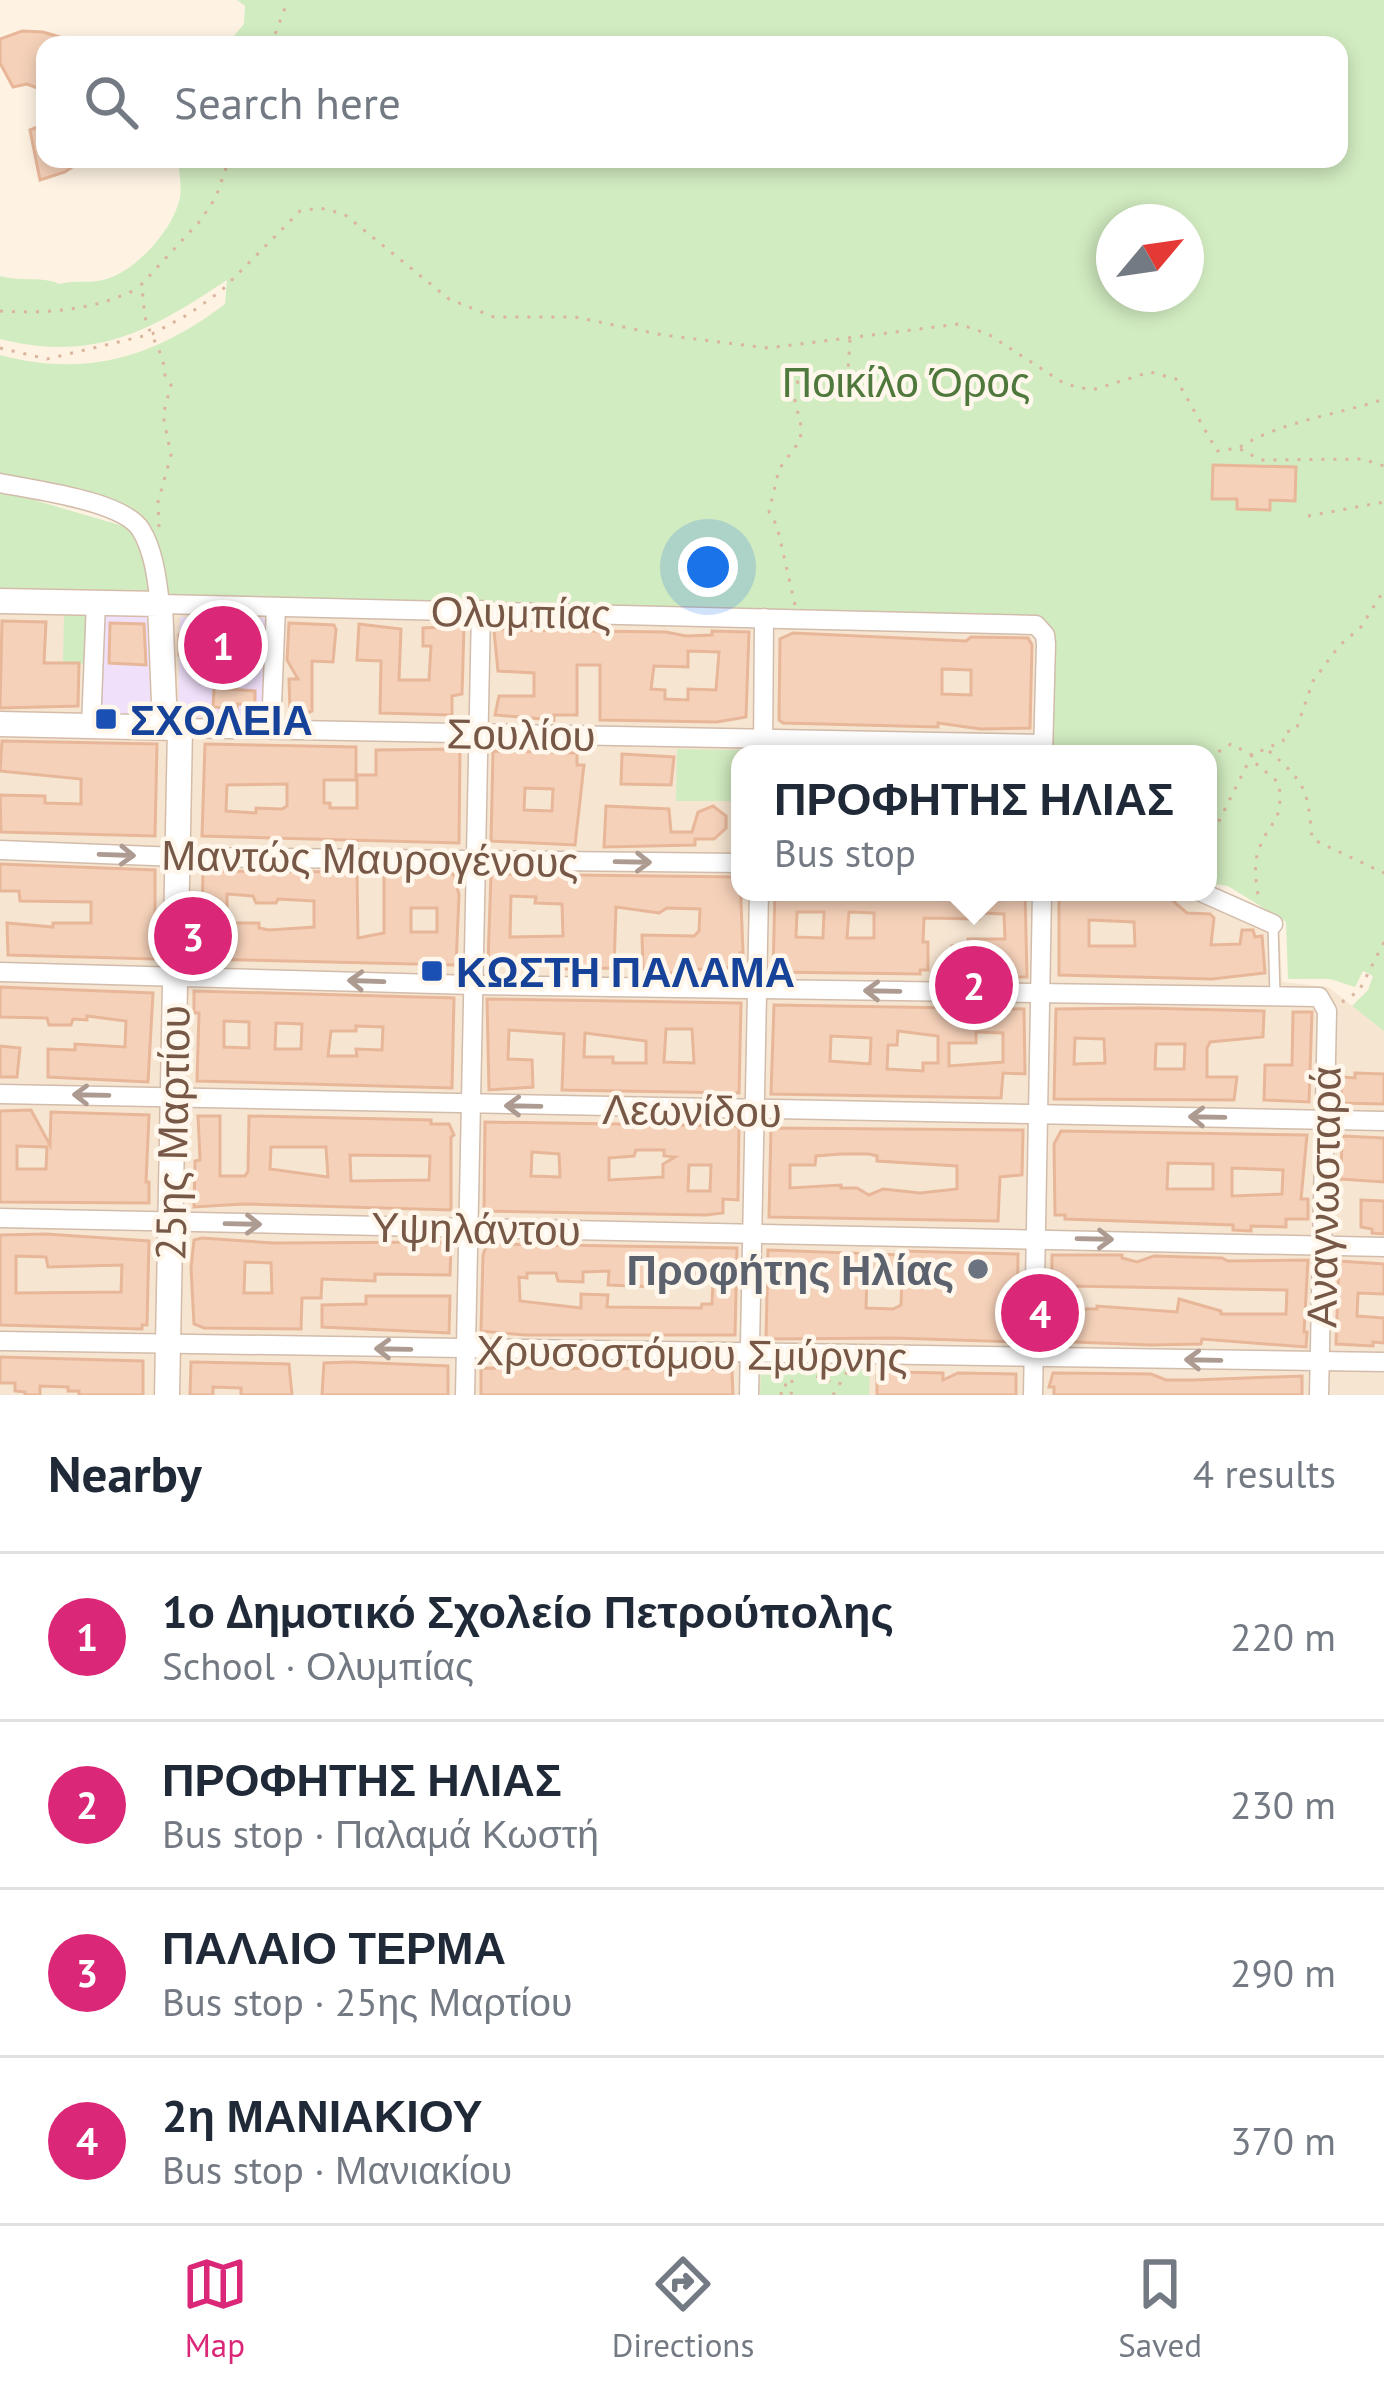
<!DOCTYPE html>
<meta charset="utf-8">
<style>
:root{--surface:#fff;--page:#f6f6f7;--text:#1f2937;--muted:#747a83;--line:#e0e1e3;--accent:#db2777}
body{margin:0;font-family:"PT Sans",sans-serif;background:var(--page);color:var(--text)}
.compass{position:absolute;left:1096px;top:204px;width:108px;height:108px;border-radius:50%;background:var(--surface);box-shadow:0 6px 18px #0003;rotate:61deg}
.you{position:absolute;left:708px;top:567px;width:42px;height:42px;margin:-30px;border:9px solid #fff;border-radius:50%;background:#1a73e8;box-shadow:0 0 0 18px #1a73e833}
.badge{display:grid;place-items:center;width:78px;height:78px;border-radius:50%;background:var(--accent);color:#fff;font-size:39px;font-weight:700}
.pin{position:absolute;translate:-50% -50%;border:6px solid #fff;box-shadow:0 3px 12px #0006}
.popup{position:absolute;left:731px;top:745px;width:486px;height:156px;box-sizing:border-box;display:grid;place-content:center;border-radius:24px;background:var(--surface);filter:drop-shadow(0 3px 9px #0005);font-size:39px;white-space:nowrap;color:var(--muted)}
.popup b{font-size:45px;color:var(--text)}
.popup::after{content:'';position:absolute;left:50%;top:100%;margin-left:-24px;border:24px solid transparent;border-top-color:var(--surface)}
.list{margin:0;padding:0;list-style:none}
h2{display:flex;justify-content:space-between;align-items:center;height:156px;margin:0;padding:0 48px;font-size:51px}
h2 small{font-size:39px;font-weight:400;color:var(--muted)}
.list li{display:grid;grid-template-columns:78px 1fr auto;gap:36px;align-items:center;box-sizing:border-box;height:168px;padding:0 48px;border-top:3px solid var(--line)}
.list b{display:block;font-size:45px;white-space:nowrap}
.list p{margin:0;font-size:39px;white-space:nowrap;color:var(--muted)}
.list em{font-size:39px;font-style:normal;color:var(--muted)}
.icon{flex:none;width:66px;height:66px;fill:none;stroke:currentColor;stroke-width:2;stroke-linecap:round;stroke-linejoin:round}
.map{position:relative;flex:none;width:1384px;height:1395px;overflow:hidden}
.search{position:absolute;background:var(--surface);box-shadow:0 6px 18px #0003;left:36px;right:36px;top:36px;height:132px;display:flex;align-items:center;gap:30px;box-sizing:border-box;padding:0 42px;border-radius:24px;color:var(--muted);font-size:45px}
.sheet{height:828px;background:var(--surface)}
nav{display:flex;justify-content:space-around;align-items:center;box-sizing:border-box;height:168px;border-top:3px solid var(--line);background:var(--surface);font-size:33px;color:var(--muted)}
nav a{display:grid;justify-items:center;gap:6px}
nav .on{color:var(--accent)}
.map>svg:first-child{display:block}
</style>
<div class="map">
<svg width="1384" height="1395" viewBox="0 0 1384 1395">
<rect width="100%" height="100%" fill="#fef3e3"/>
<!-- residential -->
<polygon fill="#f6e5d1" points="0,594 768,611 1049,623 1049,754 740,754 740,892 1208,892 1279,920 1282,982 1328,987 1384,1031 1384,1395 0,1395"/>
<!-- education -->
<g fill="#f0e0fa">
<polygon points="102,615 150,616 152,715 99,716"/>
<polygon points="180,617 267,618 263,718 178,717"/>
</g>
<!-- green -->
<g fill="#d2ecc1" fill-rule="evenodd">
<path d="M237 0H1384V1031L1352 1006 1368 990 1373 976 1363 971 1355 987 1330 979H1288L1286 922 1228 886 1208 883V754H1049V623L768 611 0 594V490L123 526 140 523 0 474V355C87 378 155 357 225 304L227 280C152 330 95 363 0 339V276C23 282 42 276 60 284 74 280 84 283 97 281 131 278 174 230 180 197 182 186 179 171 178 159H1339V45H226L244 24 245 6ZM1114 222H1186V294H1114Z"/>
<polygon points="64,614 87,614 86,664 63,663"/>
<polygon points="677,749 749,750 749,754 740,754 740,801 676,801"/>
<polygon points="761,1363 870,1366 869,1395 760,1395"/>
</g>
<!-- building -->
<g fill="#f5d1b9" stroke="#e8b799" stroke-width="3" fill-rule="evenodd">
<polygon points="22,31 43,32 77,42 76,45 45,45 45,91 27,84 13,87 0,63 0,39"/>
<polygon points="45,124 45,159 84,159 65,172 40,180 30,130"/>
<polygon points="1213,465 1296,467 1295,501 1270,500 1270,510 1237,509 1237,499 1212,499"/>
<polygon points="2,621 46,622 44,663 79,663 78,706 0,708"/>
<polygon points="110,623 144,624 146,665 109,663"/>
<polygon points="289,623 334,625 336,630 333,662 312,661 312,711 305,714 292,715 290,710 289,679 298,679 287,660"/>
<polygon points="359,624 401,629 399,680 429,680 431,646 423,646 423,628 464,626 462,694 452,696 452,715 380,713 381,661 357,660"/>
<polygon points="191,625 256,629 255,656 243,656 243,667 195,666 195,655 179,655 179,635"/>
<path d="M516 626V630L666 632 686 636 712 635V631L749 632 746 717 717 722 600 720V665H577V715H554V720L495 715 499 696H534V673L498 671 494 631ZM688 651 719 652 716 690 688 689V700L665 699V690L651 689 654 666 688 667Z"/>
<path d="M793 633 966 641 971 637 1028 638 1032 645 1030 728 981 729 938 723V727L783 723 779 720 780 639ZM942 669 971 670V695L942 694Z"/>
<polygon points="214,688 255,691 255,705 237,704 237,709 213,707"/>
<polygon points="2,741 157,744 155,836 1,832 0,795 45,796 45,803 81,804 81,779 0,771"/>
<path d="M205 744 356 747V780H324V803H330V808H357V775H376V750L460 749 459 843 202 836ZM287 784V806L282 809 256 808V813L226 811 227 785Z"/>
<path d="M493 751 577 753V765H584L575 845 491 841ZM525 788 553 789 552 811 524 810Z"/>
<polygon points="622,754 674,757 671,785 621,784"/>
<polygon points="606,806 669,809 671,832 692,832 698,812 713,806 726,816 726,828 714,839 695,839 695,845 604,847"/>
<polygon points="0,864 155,870 155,959 8,955 7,923 53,927 53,923 91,923 91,902 20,901 19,891 0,891"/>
<path d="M203 871 357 872 358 938 384 933V873L454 874 459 895 456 965 201 959ZM227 894 253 896 256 903H276L278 899 314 901V927L269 930 259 928V923H227ZM411 908H437V932H411Z"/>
<path d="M491 874 740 877 743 953H740V967L689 970V975L643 969 642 935 694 936 699 931 700 909 667 908 659 913 616 907 614 968 564 969 552 967V964L510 966V962H488ZM511 896 536 897 535 903 562 904 563 936 510 937Z"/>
<path d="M775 892H1025L1027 977H962V972L952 971V946H968V939H1005L1004 914 979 913V919L924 918 923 942H928V970H920V974L773 972ZM797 912H824L823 938 796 937ZM849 912 874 913V938H847Z"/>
<path d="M1059 892H1158L1176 899 1174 902 1187 913 1210 914 1214 918 1211 945 1240 944 1242 930H1253L1255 937 1262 936 1265 973 1212 979 1059 975ZM1089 920 1134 922 1135 946H1089Z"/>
<polygon points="0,987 153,993 148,1082 48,1077 48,1049 75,1050 75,1044 125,1047 126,1021 87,1016 87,1020 73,1019 71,1025 49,1025 47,1018 0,1017"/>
<path d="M194 991 454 998 452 1088 197 1081 199 1013H194ZM224 1021 249 1022V1048L224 1047ZM276 1023 302 1024 301 1049H275ZM356 1026 383 1027 382 1050 356 1049 357 1056H328L331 1031H356Z"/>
<path d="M487 999 741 1003 739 1093 562 1090 564 1034 509 1030 508 1059 532 1060 533 1087 489 1090ZM666 1029H692L694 1063 664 1062ZM585 1033 646 1041V1063H613V1057H584Z"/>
<path d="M774 1005 1024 1009 1025 1074 1003 1073 1001 1098 771 1094ZM898 1031 938 1036V1063H923V1071L887 1069 888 1045H897ZM976 1032 1003 1033V1062L949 1066V1043H976ZM831 1036 871 1038 870 1064 830 1061Z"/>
<path d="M1143 1008 1264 1011 1263 1037 1210 1042 1207 1048V1077H1237L1234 1100 1054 1099 1056 1009ZM1075 1038 1104 1039 1105 1063 1074 1064ZM1156 1044H1185L1184 1069H1155Z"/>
<polygon points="1293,1012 1312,1012 1309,1102 1264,1100 1265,1065 1292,1065"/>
<polygon points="0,1046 20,1048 17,1077 0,1077"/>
<polygon points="1355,1073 1384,1074 1384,1104 1341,1103 1342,1077 1355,1078"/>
<path d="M31 1110 50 1145 51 1112 149 1115 146 1182H149V1203L0 1202V1111ZM17 1146 47 1147 46 1169H17Z"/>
<path d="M198 1116H220V1176H245L248 1171 249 1116 431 1120V1124H449L454 1135 451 1137V1210L244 1204 194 1207 195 1161 200 1160ZM271 1147H326L328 1177 270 1169ZM350 1155 430 1156 429 1180 351 1181Z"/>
<path d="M485 1122 739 1126 738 1200 723 1199V1213L706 1215 484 1211ZM636 1150H664V1156L675 1157 663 1164V1177L609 1180V1158L634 1156ZM532 1152 559 1154 560 1177 531 1176ZM689 1165H711L710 1191H688Z"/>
<path d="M771 1128 1023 1130 1022 1175 1000 1177 998 1221 769 1217ZM841 1154H869L877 1156V1161L957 1166V1189L920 1193 883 1189 869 1195 857 1188H841V1185L790 1188V1165H815L816 1156Z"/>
<path d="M1061 1131 1307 1135 1301 1199H1308V1219H1286V1227L1251 1226V1231L1233 1230V1225L1065 1219V1215H1055L1054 1144ZM1168 1163 1213 1164V1189H1167ZM1232 1168 1283 1170 1282 1194 1232 1196Z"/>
<polygon points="1342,1136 1384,1138 1384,1182 1341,1179"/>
<polygon points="1361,1200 1384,1201 1384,1234 1372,1233 1372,1229 1361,1227"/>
<path d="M46 1234 149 1241 147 1325H142V1329L0 1325V1235ZM16 1256 46 1257 48 1267 122 1265 121 1292 16 1293Z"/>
<path d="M202 1238 273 1243 446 1242 451 1247 450 1275 375 1274V1281L322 1279 321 1298H302L301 1329 204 1328 194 1324 191 1268 194 1240ZM245 1262 271 1263 272 1293H244Z"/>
<path d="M487 1244 737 1248 735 1335H525L481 1331 483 1255ZM609 1271 608 1285 659 1287 660 1282 713 1281 712 1304H702L701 1308 607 1307 608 1295 581 1294V1308L520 1301 519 1277 527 1278V1273H556L558 1281 583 1282V1272Z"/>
<path d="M768 1250 902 1255V1251L1018 1254 1017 1342 894 1338 766 1339ZM867 1276H902L901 1305 893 1309 866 1308Z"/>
<path d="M1052 1255H1122V1258L1137 1262 1154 1256 1222 1258 1228 1261 1308 1260 1304 1332H1307L1306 1347 1202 1339 1201 1344 1150 1345 1051 1341ZM1070 1286 1287 1290 1286 1314H1221V1311L1179 1299 1177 1312 1097 1306V1309H1070Z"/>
<polygon points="1339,1261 1384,1264 1384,1294 1358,1293 1357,1316 1384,1318 1384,1343 1373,1342 1373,1346 1336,1344"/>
<polygon points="366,1296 450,1296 449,1333 322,1327 322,1305 366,1304"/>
<polygon points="0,1357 143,1361 143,1395 79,1395 79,1391 68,1391 68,1387 40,1386 40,1395 25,1395 25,1392 15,1391 15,1383 0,1383"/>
<polygon points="191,1362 289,1364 292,1395 241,1395 241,1388 213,1387 213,1395 190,1395"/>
<polygon points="350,1362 448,1366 448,1395 322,1395 324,1363"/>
<polygon points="481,1368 710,1369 732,1371 733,1395 481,1395"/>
<polygon points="893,1372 943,1373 943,1380 958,1373 1016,1374 1016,1395 877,1395 877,1375"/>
<polygon points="1053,1373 1151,1374 1166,1380 1193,1380 1302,1376 1302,1395 1054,1395 1054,1387 1049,1387"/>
</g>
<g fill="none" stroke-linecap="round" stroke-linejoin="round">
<defs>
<polyline id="lane" points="1273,924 1275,995"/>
<g id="street">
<path d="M0 483C34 490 124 501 141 530 154 551 157 580 160 604L1036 625 1045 635 1046 644 1043 754"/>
<polyline points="91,727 96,602"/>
<polyline points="180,728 1043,744"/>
<polyline points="271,729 276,607"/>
<polyline points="763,754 764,618"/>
<polyline points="0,850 178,857 740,863"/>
<polyline points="1201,892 1273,924"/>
<polyline points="0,972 473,985 1319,997 1327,1011 1319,1395"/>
<polyline points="0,1094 1384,1121"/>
<polyline points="0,1218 1384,1247"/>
<polyline points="0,1341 1384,1362"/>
<polyline points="465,1395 481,610"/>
<polyline points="749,1395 759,892"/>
<polyline points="1033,1395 1042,892"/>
</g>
<g id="secondary">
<polyline points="0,601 160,604 165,727"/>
<polyline points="0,724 180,728 167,1395"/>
</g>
</defs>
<!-- lane casing -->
<use href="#lane" stroke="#d2bcab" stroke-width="12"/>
<!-- street casing -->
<use href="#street" stroke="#d2bcab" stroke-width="21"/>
<!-- secondary casing -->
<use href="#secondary" stroke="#d5bca9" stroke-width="27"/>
<!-- path -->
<g stroke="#dab49c" stroke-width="3" stroke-dasharray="3 9" stroke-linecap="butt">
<polyline points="271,45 288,0"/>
<path d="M0 311C45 314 98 310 138 288"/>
<polyline points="0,348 47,359 152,334 189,314 221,291 300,211 320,208 344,214 449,299 494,317 575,317 663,335 768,348 959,324 988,334 1065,384 1092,390 1150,372 1176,379 1217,451 1238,448 1261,460 1362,459 1384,466"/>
<path d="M1240 447C1282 421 1337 415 1384 399"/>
<polyline points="1308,516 1384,502"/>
<path d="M159 527 158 502 171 455 163 415 171 385 165 377C165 353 151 340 145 317 143 306 145 298 140 286L200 221 216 197 229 159"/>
<path d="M795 605 777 526 769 512 779 469 799 442 802 430 791 384 802 381C820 390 831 380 848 371L850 339"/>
<path d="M1269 751C1306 783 1308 790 1312 839L1384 873"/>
<polyline points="1208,758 1231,744 1252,755 1283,741 1285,732 1296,730 1313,681 1339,646 1361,627 1384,590"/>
<path d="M1208 843 1252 755 1254 762 1279 783C1283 826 1272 815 1259 849 1253 864 1256 884 1259 900"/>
<polyline points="1342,1002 1359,991 1384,942"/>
<polyline points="793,1368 791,1393 795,1395"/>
<polyline points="805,1372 839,1385"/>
<polyline points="781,1395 782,1385 790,1385"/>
<polyline points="833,1395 847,1372"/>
</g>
<!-- lane -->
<use href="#lane" stroke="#fff" stroke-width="9"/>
<!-- street -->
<use href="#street" stroke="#fff" stroke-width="18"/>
<!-- secondary -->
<use href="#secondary" stroke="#fff" stroke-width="24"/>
</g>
<!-- one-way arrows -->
<defs><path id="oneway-shaft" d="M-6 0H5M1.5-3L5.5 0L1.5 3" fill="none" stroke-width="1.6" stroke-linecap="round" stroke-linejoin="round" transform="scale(3)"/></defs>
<g stroke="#ad9b91">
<use href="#oneway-shaft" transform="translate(117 855) rotate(2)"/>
<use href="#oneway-shaft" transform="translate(633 862) rotate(1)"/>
<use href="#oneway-shaft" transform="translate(366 981) rotate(-178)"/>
<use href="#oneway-shaft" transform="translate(882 991) rotate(-179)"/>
<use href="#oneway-shaft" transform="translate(91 1095) rotate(-179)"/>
<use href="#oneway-shaft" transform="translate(523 1106) rotate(-179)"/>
<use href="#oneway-shaft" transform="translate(1207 1117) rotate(-179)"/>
<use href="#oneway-shaft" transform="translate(243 1224) rotate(1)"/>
<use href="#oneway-shaft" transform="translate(1095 1239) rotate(1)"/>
<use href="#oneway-shaft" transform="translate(393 1349) rotate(-179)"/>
<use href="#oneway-shaft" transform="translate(1203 1360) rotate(-179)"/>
</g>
<!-- markers -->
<g fill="#1a4fb4" stroke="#fff7eb" stroke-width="4.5">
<rect x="94" y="707" width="24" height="24" rx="6"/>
<rect x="420" y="959" width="24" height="24" rx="6"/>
</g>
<circle fill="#6b7280" stroke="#fff7eb" stroke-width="4.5" cx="978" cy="1269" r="12"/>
<g text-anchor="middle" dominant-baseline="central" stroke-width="9" stroke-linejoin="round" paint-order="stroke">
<!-- park labels -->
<g font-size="42" fill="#4e783c" stroke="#fff7eb">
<text x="906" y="381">Ποικίλο Όρος</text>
</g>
<!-- street labels -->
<g font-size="42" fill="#775847" stroke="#fff7eb">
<text transform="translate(521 612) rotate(1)">Ολυμπίας</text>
<text transform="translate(521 734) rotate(1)">Σουλίου</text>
<text transform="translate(370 858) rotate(1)">Μαντώς Μαυρογένους</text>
<text transform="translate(692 1110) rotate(1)">Λεωνίδου</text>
<text transform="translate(172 1133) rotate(-89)">25ης Μαρτίου</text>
<text transform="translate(1323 1197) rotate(-89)">Αναγνωσταρά</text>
<text transform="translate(476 1228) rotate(1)">Υψηλάντου</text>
<text transform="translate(692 1353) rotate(1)">Χρυσοστόμου Σμύρνης</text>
</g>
<!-- transit labels -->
<g font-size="42" font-weight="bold" fill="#164399" stroke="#fff7eb" text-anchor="start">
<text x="130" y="719">ΣΧΟΛΕΙΑ</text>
<text x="456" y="971">ΚΩΣΤΗ ΠΑΛΑΜΑ</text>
</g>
<!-- worship labels -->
<g font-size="42" font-weight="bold" fill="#5b616d" stroke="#fff7eb" text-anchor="end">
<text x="954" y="1269">Προφήτης Ηλίας</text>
</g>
</g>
</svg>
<svg class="compass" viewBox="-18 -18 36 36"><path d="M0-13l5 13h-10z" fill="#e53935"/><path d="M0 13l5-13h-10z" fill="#747a83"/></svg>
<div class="you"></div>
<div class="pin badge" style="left:223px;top:645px">1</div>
<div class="pin badge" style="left:974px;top:985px">2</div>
<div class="popup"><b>ΠΡΟΦΗΤΗΣ ΗΛΙΑΣ</b>Bus stop</div>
<div class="pin badge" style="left:193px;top:936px">3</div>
<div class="pin badge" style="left:1040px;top:1313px">4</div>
<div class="search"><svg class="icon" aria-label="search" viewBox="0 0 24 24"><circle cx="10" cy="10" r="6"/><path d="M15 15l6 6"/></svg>Search here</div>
</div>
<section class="sheet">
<h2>Nearby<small>4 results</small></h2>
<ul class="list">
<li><span class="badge">1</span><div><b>1ο Δημοτικό Σχολείο Πετρούπολης</b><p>School · Ολυμπίας</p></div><em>220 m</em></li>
<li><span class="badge">2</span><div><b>ΠΡΟΦΗΤΗΣ ΗΛΙΑΣ</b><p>Bus stop · Παλαμά Κωστή</p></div><em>230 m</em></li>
<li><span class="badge">3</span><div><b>ΠΑΛΑΙΟ ΤΕΡΜΑ</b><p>Bus stop · 25ης Μαρτίου</p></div><em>290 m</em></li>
<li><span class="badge">4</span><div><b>2η ΜΑΝΙΑΚΙΟΥ</b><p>Bus stop · Μανιακίου</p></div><em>370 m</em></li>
</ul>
</section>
<nav>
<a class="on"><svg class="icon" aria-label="map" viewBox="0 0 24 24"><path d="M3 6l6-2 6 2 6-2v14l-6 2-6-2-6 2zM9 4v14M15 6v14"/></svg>Map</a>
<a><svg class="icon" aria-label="directions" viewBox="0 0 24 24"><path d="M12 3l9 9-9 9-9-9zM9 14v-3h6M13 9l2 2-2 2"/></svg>Directions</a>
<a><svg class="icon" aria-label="saved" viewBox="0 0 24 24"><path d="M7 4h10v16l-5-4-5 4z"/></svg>Saved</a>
</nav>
